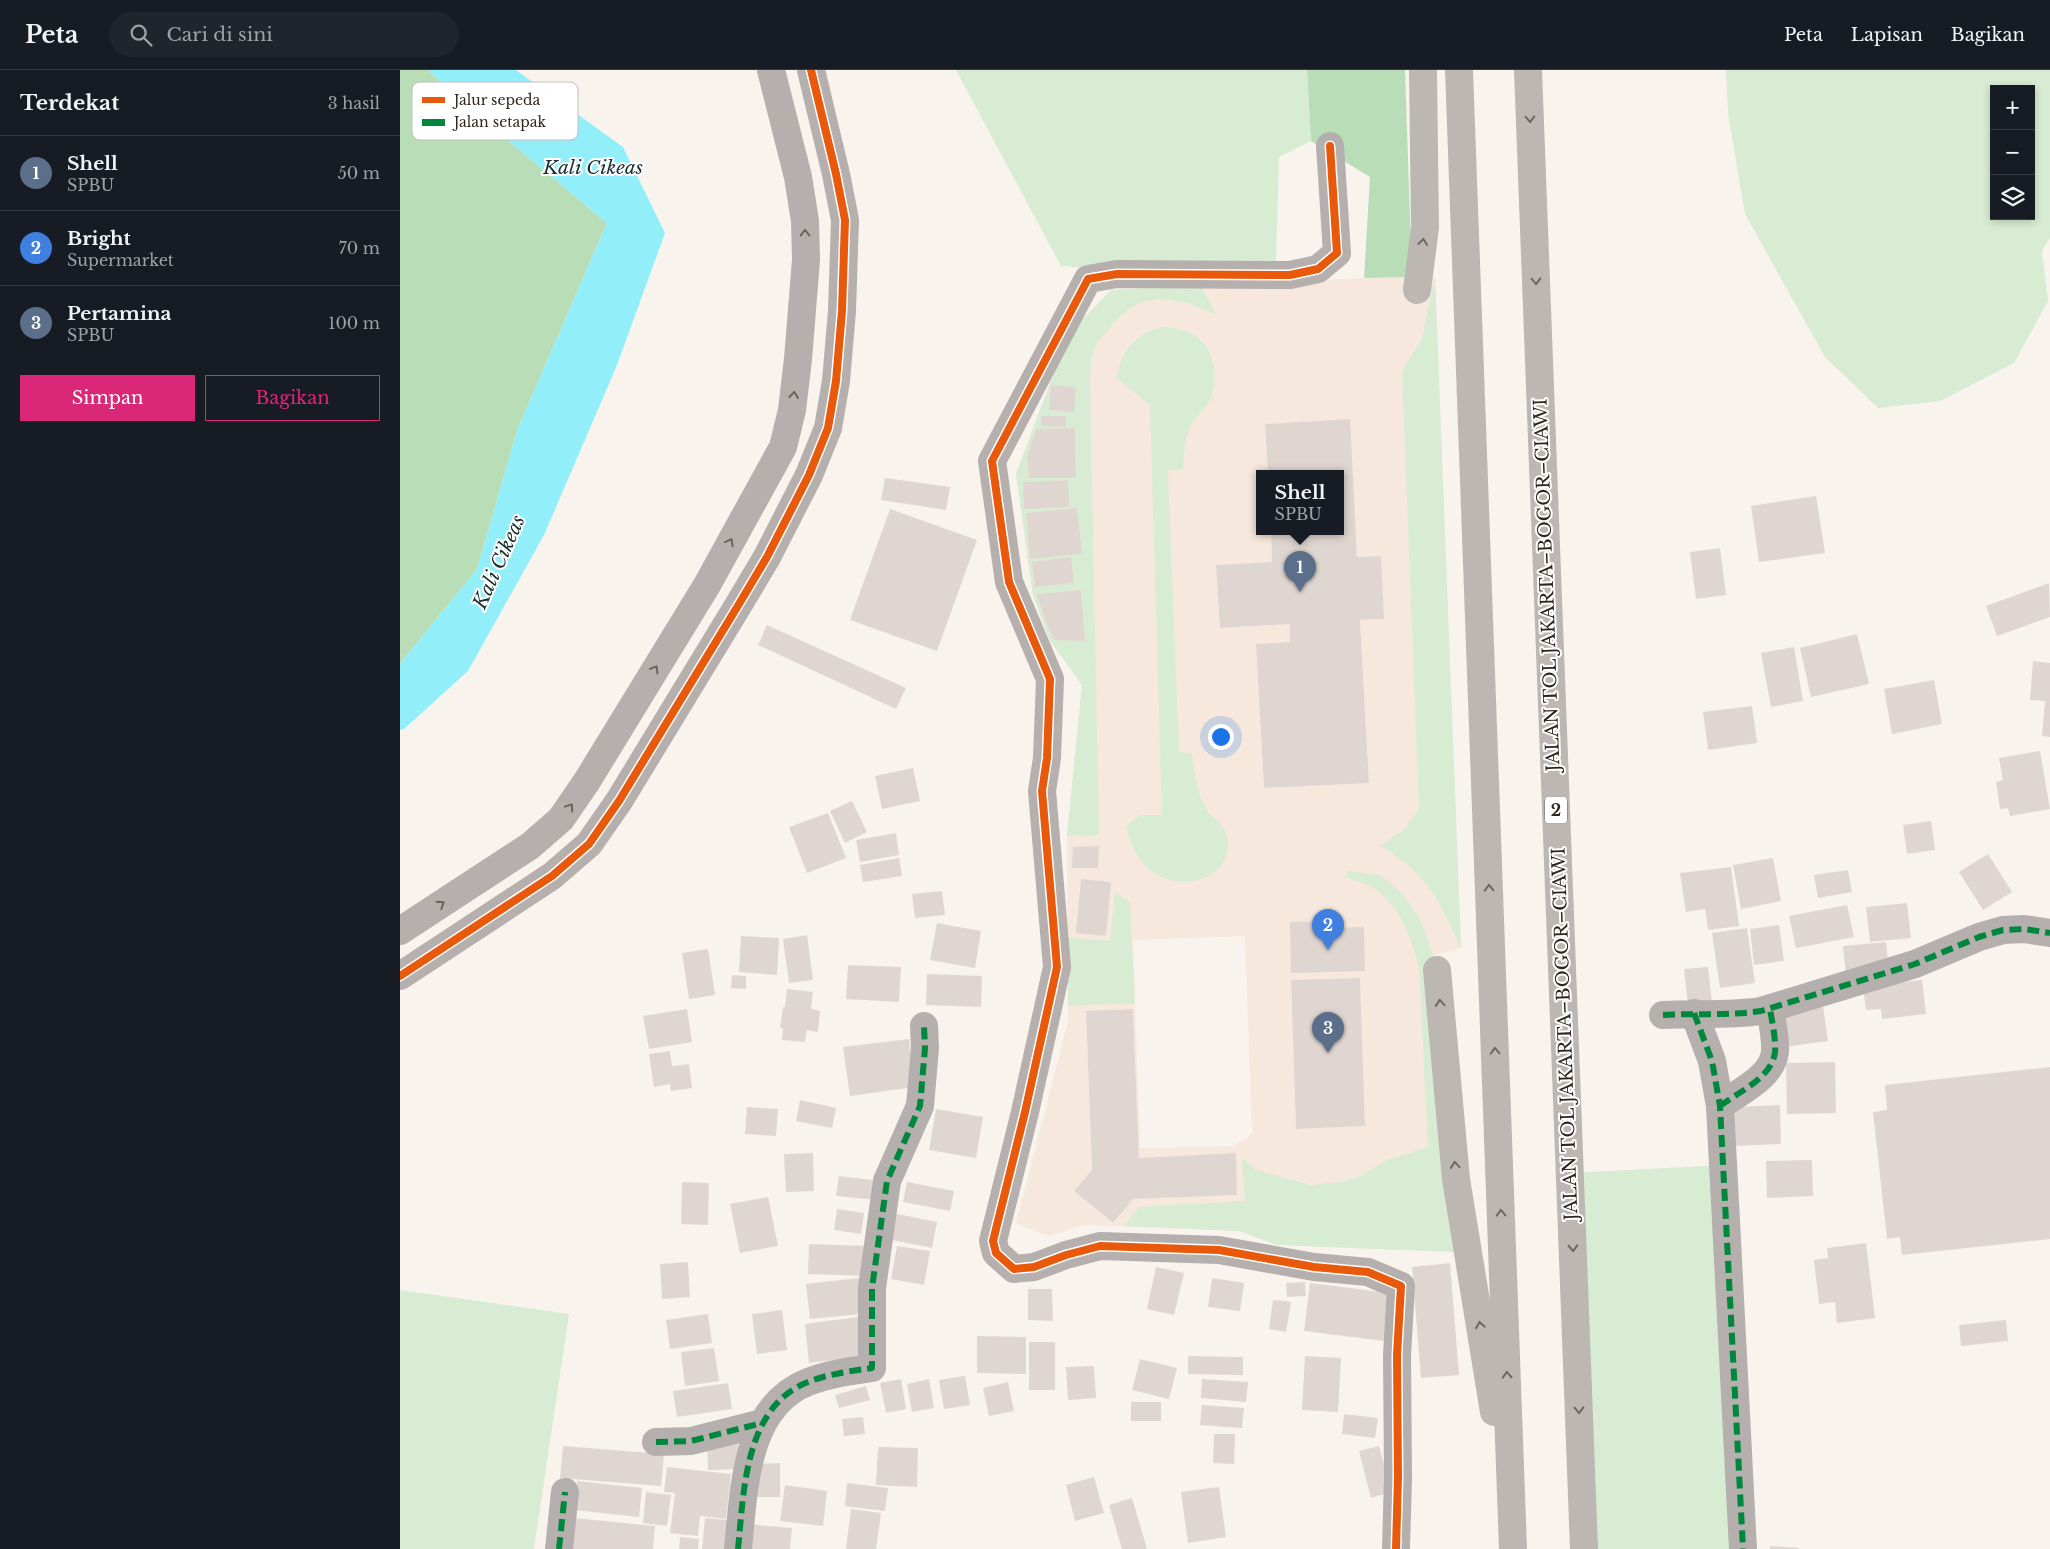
<!DOCTYPE html>
<html lang="id">
<meta charset="utf-8">
<style>
:root{--surface:#171b24;--page:#20242c;--text:#f1f3f6;--muted:#9ea1a6;--line:#363941;--accent:#db2777}
body{margin:0;font-family:"Libre Baskerville",serif;background:var(--page);color:var(--text)}
.controls{position:absolute;right:15px;top:15px;display:grid;overflow:hidden;border-radius:0px;box-shadow:0 2px 8px #0003}
.controls button{width:45px;height:45px;display:grid;place-items:center;padding:0;border:0;border-bottom:1px solid var(--line);background:var(--surface);color:var(--text);font:25px sans-serif}
.you{position:absolute;left:820px;top:666px;width:18px;height:18px;margin:-12px;border:4px solid #fff;border-radius:50%;background:#1a73e8;box-shadow:0 0 0 8px #1a73e833}
.badge{display:grid;place-items:center;width:32px;height:32px;border-radius:50%;background:var(--accent);color:#fff;font-size:16px;font-weight:700}
.pin{position:absolute;translate:-50% -41px;filter:drop-shadow(0 1px 2px #0008)}
.pin::after{content:'';position:absolute;top:26px;width:18px;height:15px;background:inherit;clip-path:polygon(0 0,100% 0,50% 100%)}
.popup{position:absolute;left:856px;top:400px;width:88px;height:65px;box-sizing:border-box;display:grid;place-content:center;border-radius:0px;background:var(--surface);filter:drop-shadow(0 1px 4px #0005);font-size:16px;white-space:nowrap;color:var(--muted)}
.popup b{font-size:19px;color:var(--text)}
.popup::after{content:'';position:absolute;left:50%;top:100%;margin-left:-10px;border:10px solid transparent;border-top-color:var(--surface)}
.list{margin:0;padding:0;list-style:none}
h2{display:flex;justify-content:space-between;align-items:center;height:65px;margin:0;padding:0 20px;font-size:21px}
h2 small{font-size:16px;font-weight:400;color:var(--muted)}
.list li{display:grid;grid-template-columns:32px 1fr auto;gap:15px;align-items:center;box-sizing:border-box;height:75px;padding:0 20px;border-top:1px solid var(--line)}
.list b{display:block;font-size:19px;white-space:nowrap}
.list p{margin:0;font-size:16px;white-space:nowrap;color:var(--muted)}
.list em{font-size:16px;font-style:normal;color:var(--muted)}
.actions{display:flex;gap:10px;padding:15px 20px}
.actions a{flex:1;padding:11px 0;border:1px solid var(--accent);border-radius:0px;text-align:center;font-size:18px;color:var(--accent)}
.actions .main{background:var(--accent);color:#fff}
.icon{flex:none;width:28px;height:28px;fill:none;stroke:currentColor;stroke-width:2;stroke-linecap:round;stroke-linejoin:round}
.map{position:relative;flex:none;width:1650px;height:1479px;overflow:hidden}
header{display:flex;align-items:center;gap:30px;box-sizing:border-box;height:70px;padding:0 25px;background:var(--surface);border-bottom:1px solid var(--line)}
header strong{font-size:24px}
nav{display:flex;gap:28px;margin-inline-start:auto;font-size:18px}
.search{width:350px;height:45px;background:var(--page);display:flex;align-items:center;gap:12px;box-sizing:border-box;padding:0 18px;border-radius:28px;color:var(--muted);font-size:19px}
main{display:flex}
aside{flex:1;background:var(--surface)}
.map>svg:first-child{display:block}
</style>
<header>
<strong>Peta</strong>
<div class="search"><svg class="icon" aria-label="search" viewBox="0 0 24 24"><circle cx="10" cy="10" r="6"/><path d="M15 15l6 6"/></svg>Cari di sini</div>
<nav><a>Peta</a><a>Lapisan</a><a>Bagikan</a></nav>
</header>
<main>
<aside>
<h2>Terdekat<small>3 hasil</small></h2>
<ul class="list">
<li><span class="badge" style="background:#5c6f8a">1</span><div><b>Shell</b><p>SPBU</p></div><em>50 m</em></li>
<li><span class="badge" style="background:#3f7fe0">2</span><div><b>Bright</b><p>Supermarket</p></div><em>70 m</em></li>
<li><span class="badge" style="background:#5c6f8a">3</span><div><b>Pertamina</b><p>SPBU</p></div><em>100 m</em></li>
</ul>
<div class="actions"><a class="main">Simpan</a><a>Bagikan</a></div>
</aside>
<div class="map">
<svg width="1650" height="1479" viewBox="0 0 1650 1479">
<rect width="100%" height="100%" fill="#f9f3ed"/>
<!-- commercial -->
<path fill="#f6e8dd" fill-rule="evenodd" d="M1035 207 1061 878 1033 886 1055 1182 877 1175 839 1161 684 1155 649 1166 616 1154 668 951 667 766 682 615 649 569 633 525 616 404 669 263 711 220 964 208ZM949 349 957 487 980 486 984 549 960 550 969 712 864 718 856 574 890 572V554L820 558 816 495 872 492 871 461H860V403H868L865 354ZM845 866 852 1064 834 1076 740 1078 733 870ZM960 908 965 1056 896 1059 891 910ZM733 939 739 1088 835 1083 837 1125 733 1129 712 1153 674 1121 692 1100 686 941Z"/>
<!-- green -->
<g fill="#d7ecd3" fill-rule="evenodd">
<polygon points="556,0 907,0 911,71 879,87 876,192 689,198 661,196"/>
<path d="M1326 0H1650V168L1642 181 1648 231 1614 293 1540 331 1478 338 1425 287 1345 144 1328 43ZM1594 19H1631V146H1594Z"/>
<path d="M1035 207 1061 878C1040 831 1026 801 980 776L1004 760 1019 739 1002 301 1022 269Z"/>
<path d="M801 216 816 244C773 227 742 217 709 259 705 264 697 271 695 277 690 286 691 301 690 312L699 765 667 766 682 615 649 569 633 525 616 404 669 263 711 220ZM651 315 676 317 674 341 649 340ZM675 358 676 408H629L627 386 636 360ZM667 410 669 437 625 439 623 412ZM676 438 681 484 630 489 626 443ZM670 487 674 513 635 517 632 492ZM681 520 685 570H655L644 547 637 524Z"/>
<path d="M763 257C792 259 809 269 814 299 815 308 815 316 812 325 807 338 796 346 790 357 785 369 784 386 783 399L768 400 779 682 792 683C794 701 796 718 804 735 811 750 829 755 828 775 827 813 777 821 752 801 736 790 731 774 726 756L740 745H762L750 335 717 308C721 280 736 263 763 257Z"/>
<path d="M949 801 980 805 1002 823 1021 851 1033 885 1055 1182 877 1175 839 1161 724 1156 739 1137 845 1131 842 1088 856 1100 911 1115 942 1112 963 1105 984 1091 1028 1077 1019 897C1011 867 999 832 970 816 962 812 953 810 945 807Z"/>
<polygon points="715,822 730,833 735,933 668,936 668,867 710,871"/>
<polygon points="1323,1095 1343,1479 1184,1479 1171,1103"/>
<polygon points="0,1220 169,1244 134,1479 0,1479"/>
</g>
<!-- forest -->
<g fill="#b9deb7">
<polygon points="0,0 28,0 61,31 207,153 118,358 77,499 0,594"/>
<polygon points="907,0 1005,0 1012,207 964,208 970,107 911,71"/>
</g>
<!-- water -->
<polygon fill="#92eff9" points="28,0 116,0 223,77 265,163 217,295 144,465 68,601 4,659 0,660 0,594 77,499 118,358 207,153 61,31"/>
<!-- building -->
<g fill="#e0d6d1">
<polygon points="651,315 676,317 674,342 649,340"/>
<polygon points="641,346 666,346 666,357 641,356"/>
<polygon points="950,349 957,487 981,486 984,549 960,550 969,713 864,718 856,574 890,572 890,554 820,558 816,495 872,492 871,461 940,461 940,403 868,403 865,354"/>
<polygon points="675,358 676,408 629,408 627,386 636,359"/>
<polygon points="485,408 550,417 546,440 481,430"/>
<polygon points="668,410 669,437 624,439 623,412"/>
<polygon points="1416,426 1425,483 1359,492 1351,436"/>
<polygon points="677,438 682,484 630,489 626,443"/>
<polygon points="490,439 577,470 537,581 450,550"/>
<polygon points="1320,478 1326,525 1296,529 1290,482"/>
<polygon points="671,487 674,513 635,517 632,492"/>
<polygon points="1649,513 1650,547 1597,566 1586,536"/>
<polygon points="681,520 685,571 654,570 644,547 637,524"/>
<polygon points="367,555 506,618 496,639 358,575"/>
<polygon points="1457,564 1469,614 1411,627 1400,578"/>
<polygon points="1394,577 1403,631 1371,637 1361,583"/>
<polygon points="1633,591 1650,593 1650,667 1642,666 1645,631 1630,630"/>
<polygon points="1534,610 1542,654 1492,664 1484,619"/>
<polygon points="1352,636 1357,673 1308,680 1303,642"/>
<polygon points="1640,681 1650,739 1610,746 1608,738 1600,739 1596,712 1603,710 1599,688"/>
<polygon points="513,698 520,731 482,739 475,706"/>
<polygon points="452,731 467,762 445,773 430,741"/>
<polygon points="428,743 446,788 407,803 389,757"/>
<polygon points="1531,751 1535,780 1507,784 1503,755"/>
<polygon points="496,763 499,785 460,792 456,770"/>
<polygon points="699,776 698,798 672,798 673,777"/>
<polygon points="1588,784 1612,822 1583,840 1559,802"/>
<polygon points="499,788 502,806 463,812 460,795"/>
<polygon points="1373,788 1381,831 1341,839 1333,795"/>
<polygon points="1331,797 1339,856 1308,860 1305,839 1286,842 1280,803"/>
<polygon points="1448,800 1452,822 1418,828 1414,805"/>
<polygon points="681,809 711,812 706,866 676,863"/>
<polygon points="542,821 545,845 515,848 512,824"/>
<polygon points="1507,833 1511,868 1470,872 1466,837"/>
<polygon points="1447,835 1454,867 1396,878 1389,846"/>
<polygon points="925,851 926,858 964,857 965,901 891,903 890,852"/>
<polygon points="537,853 581,861 575,898 530,890"/>
<polygon points="1379,855 1384,891 1354,895 1350,859"/>
<polygon points="1347,858 1355,913 1320,918 1312,863"/>
<polygon points="407,865 413,910 389,913 383,869"/>
<polygon points="341,866 379,868 377,905 339,902"/>
<polygon points="1486,872 1489,900 1446,905 1443,876"/>
<polygon points="308,879 315,925 289,929 282,883"/>
<polygon points="448,895 501,897 499,932 446,929"/>
<polygon points="1308,897 1312,932 1288,935 1284,899"/>
<polygon points="527,904 582,906 581,937 526,935"/>
<polygon points="332,905 346,906 346,919 331,918"/>
<polygon points="960,908 965,1056 896,1059 891,910"/>
<polygon points="1522,910 1526,944 1482,949 1481,939 1466,940 1463,916"/>
<polygon points="387,919 413,922 411,939 420,941 418,962 407,960 405,972 382,970 383,958 380,958 383,937 385,937"/>
<polygon points="1423,936 1428,971 1378,978 1373,943"/>
<polygon points="287,939 292,972 249,979 243,946"/>
<polygon points="733,939 739,1088 836,1083 837,1125 733,1129 713,1153 674,1121 692,1100 686,941"/>
<polygon points="509,969 515,1017 450,1026 443,977"/>
<polygon points="270,981 272,996 289,994 292,1018 271,1021 270,1014 254,1017 249,984"/>
<polygon points="1435,992 1436,1043 1387,1044 1386,993"/>
<polygon points="1650,997 1650,1169 1502,1185 1500,1167 1487,1169 1473,1042 1487,1040 1485,1015"/>
<polygon points="400,1030 436,1038 432,1058 396,1051"/>
<polygon points="1380,1035 1381,1074 1335,1076 1334,1037"/>
<polygon points="347,1037 378,1039 376,1066 345,1064"/>
<polygon points="536,1039 583,1047 576,1088 529,1080"/>
<polygon points="413,1083 414,1121 386,1122 384,1084"/>
<polygon points="1412,1090 1413,1126 1367,1128 1366,1091"/>
<polygon points="439,1106 480,1111 478,1130 436,1126"/>
<polygon points="282,1112 309,1113 308,1155 281,1154"/>
<polygon points="507,1112 554,1121 550,1141 503,1132"/>
<polygon points="368,1127 378,1176 340,1183 330,1134"/>
<polygon points="437,1139 464,1143 461,1164 434,1160"/>
<polygon points="492,1143 537,1152 532,1178 487,1169"/>
<polygon points="1466,1173 1475,1248 1437,1253 1435,1232 1419,1234 1414,1190 1428,1188 1427,1178"/>
<polygon points="409,1174 469,1176 468,1206 408,1204"/>
<polygon points="497,1176 530,1181 524,1215 491,1209"/>
<polygon points="288,1192 290,1227 262,1229 260,1194"/>
<polygon points="1050,1193 1059,1305 1021,1308 1012,1197"/>
<polygon points="756,1197 784,1203 774,1245 747,1239"/>
<polygon points="468,1207 472,1243 410,1249 406,1214"/>
<polygon points="812,1208 844,1213 840,1241 808,1237"/>
<polygon points="905,1212 906,1226 887,1227 886,1213"/>
<polygon points="910,1213 990,1223 984,1271 904,1261"/>
<polygon points="628,1219 652,1219 653,1251 628,1250"/>
<polygon points="873,1230 891,1232 886,1262 869,1259"/>
<polygon points="382,1240 387,1280 357,1284 352,1244"/>
<polygon points="308,1244 312,1273 270,1279 266,1250"/>
<polygon points="465,1246 469,1286 409,1293 405,1254"/>
<polygon points="1606,1250 1608,1271 1561,1276 1559,1255"/>
<polygon points="577,1266 626,1267 626,1304 577,1303"/>
<rect x="629" y="1272" width="26" height="48"/>
<polygon points="314,1278 319,1311 285,1316 281,1282"/>
<polygon points="788,1286 843,1287 843,1305 788,1304"/>
<polygon points="905,1286 941,1288 938,1342 902,1340"/>
<polygon points="740,1289 777,1298 769,1329 732,1320"/>
<polygon points="694,1296 696,1328 668,1330 666,1297"/>
<polygon points="565,1306 570,1335 544,1339 539,1310"/>
<polygon points="501,1309 506,1339 486,1343 480,1313"/>
<polygon points="529,1309 534,1338 512,1342 507,1314"/>
<polygon points="802,1309 848,1312 846,1332 801,1328"/>
<polygon points="608,1312 614,1341 589,1346 583,1318"/>
<polygon points="328,1313 332,1339 277,1347 273,1321"/>
<polygon points="466,1316 470,1330 439,1338 435,1325"/>
<rect x="731" y="1332" width="30" height="19"/>
<polygon points="802,1335 844,1338 842,1358 800,1355"/>
<polygon points="944,1344 978,1348 975,1368 942,1364"/>
<polygon points="463,1347 465,1364 444,1366 442,1349"/>
<polygon points="814,1364 835,1364 834,1394 813,1393"/>
<polygon points="341,1368 341,1399 308,1400 307,1369"/>
<polygon points="163,1376 264,1384 261,1416 160,1408"/>
<polygon points="979,1376 991,1422 971,1428 959,1381"/>
<polygon points="478,1377 518,1378 517,1417 476,1415"/>
<polygon points="380,1393 380,1427 352,1427 352,1394"/>
<polygon points="267,1397 331,1404 326,1449 300,1446 298,1466 270,1463 275,1423 264,1422"/>
<polygon points="694,1407 704,1443 675,1451 666,1415"/>
<polygon points="177,1411 242,1418 239,1447 174,1440"/>
<polygon points="447,1413 488,1418 485,1441 445,1436"/>
<polygon points="385,1415 427,1421 423,1456 380,1451"/>
<polygon points="819,1417 826,1467 788,1473 781,1422"/>
<polygon points="246,1422 271,1425 267,1456 243,1453"/>
<polygon points="732,1428 747,1479 722,1479 709,1435"/>
<polygon points="451,1439 481,1443 476,1479 446,1479"/>
<polygon points="174,1448 255,1456 253,1479 171,1479"/>
<polygon points="305,1448 337,1451 334,1479 302,1479"/>
<polygon points="346,1454 392,1458 390,1479 344,1479"/>
<polygon points="280,1467 299,1469 298,1479 279,1479"/>
<polygon points="1370,1476 1399,1478 1399,1479 1370,1479"/>
</g>
<g fill="none" stroke-linecap="round" stroke-linejoin="round">
<!-- minor -->
<g stroke="#b5afad" stroke-width="28">
<polyline points="930,76 937,183 918,199 890,205 717,204 688,209 592,391 609,512 650,609 647,688 642,721 657,897 625,1042 593,1171 596,1183 614,1199 634,1197 666,1185 700,1176 819,1180 914,1197 968,1202 1001,1216 997,1285 998,1407 996,1479"/>
<polyline points="0,861 130,776 161,749 187,711 307,515 383,377 392,340 398,289 406,190 405,151 398,107 371,0"/>
<polyline points="0,906 152,806 189,774 219,731 339,534 367,487 409,405 428,358 436,311 442,241 445,150 436,104 411,0"/>
<polyline points="1294,943 1312,991 1320,1036 1343,1479"/>
<path d="M1263 945C1296 943 1328 946 1361 941L1515 894 1579 867 1603 860 1624 859 1650 863"/>
<path d="M1320 1036C1338 1022 1372 1008 1375 982 1376 968 1372 952 1370 939"/>
<polyline points="256,1372 291,1371 362,1353"/>
<polyline points="159,1479 165,1422"/>
<path d="M338 1479C344 1422 344 1337 408 1312 428 1304 451 1301 472 1298V1218L487 1111 520 1036 525 978 524 956"/>
</g>
<!-- highway -->
<g stroke="#bdb7b3" stroke-width="28">
<polyline points="1059,0 1113,1479"/>
<polyline points="1128,0 1184,1479"/>
<polyline points="1017,220 1025,157 1023,0"/>
<polyline points="1037,900 1056,1109 1094,1342"/>
</g>
<!-- quiet -->
<g stroke="#00873e" stroke-width="6" stroke-dasharray="12 6" stroke-linecap="butt">
<polyline points="1294,943 1312,991 1320,1036 1343,1479"/>
<path d="M1263 945C1296 943 1328 946 1361 941L1515 894 1579 867 1603 860 1624 859 1650 863"/>
<path d="M1320 1036C1338 1022 1372 1008 1375 982 1376 968 1372 952 1370 939"/>
<polyline points="256,1372 291,1371 362,1353"/>
<polyline points="159,1479 165,1422"/>
<path d="M338 1479C344 1422 344 1337 408 1312 428 1304 451 1301 472 1298V1218L487 1111 520 1036 525 978 524 956"/>
</g>
<defs>
<g id="cycleway">
<polyline points="930,76 937,183 918,199 890,205 717,204 688,209 592,391 609,512 650,609 647,688 642,721 657,897 625,1042 593,1171 596,1183 614,1199 634,1197 666,1185 700,1176 819,1180 914,1197 968,1202 1001,1216 997,1285 998,1407 996,1479"/>
<polyline points="0,906 152,806 189,774 219,731 339,534 367,487 409,405 428,358 436,311 442,241 445,150 436,104 411,0"/>
</g>
</defs>
<!-- cycleway casing -->
<use href="#cycleway" stroke="#fff" stroke-width="11"/>
<!-- cycleway -->
<use href="#cycleway" stroke="#e8590c" stroke-width="8"/>
</g>
<!-- one-way arrows -->
<defs><path id="oneway-chevron" d="M-2-3.5L2.5 0L-2 3.5" fill="none" stroke-width="1.6" stroke-linecap="round" stroke-linejoin="round" transform="scale(1.25)"/></defs>
<g stroke="#6f675f">
<use href="#oneway-chevron" transform="translate(1130 49) rotate(88)"/>
<use href="#oneway-chevron" transform="translate(1023 172) rotate(-83)"/>
<use href="#oneway-chevron" transform="translate(1136 211) rotate(88)"/>
<use href="#oneway-chevron" transform="translate(1089 818) rotate(-92)"/>
<use href="#oneway-chevron" transform="translate(1040 933) rotate(-95)"/>
<use href="#oneway-chevron" transform="translate(1095 981) rotate(-92)"/>
<use href="#oneway-chevron" transform="translate(1055 1095) rotate(-95)"/>
<use href="#oneway-chevron" transform="translate(1101 1143) rotate(-92)"/>
<use href="#oneway-chevron" transform="translate(1173 1178) rotate(88)"/>
<use href="#oneway-chevron" transform="translate(1080 1255) rotate(-99)"/>
<use href="#oneway-chevron" transform="translate(1107 1305) rotate(-92)"/>
<use href="#oneway-chevron" transform="translate(1179 1340) rotate(88)"/>
</g>
<g stroke="#6b635d">
<use href="#oneway-chevron" transform="translate(405 163) rotate(-90)"/>
<use href="#oneway-chevron" transform="translate(394 325) rotate(-83)"/>
<use href="#oneway-chevron" transform="translate(330 472) rotate(-61)"/>
<use href="#oneway-chevron" transform="translate(255 599) rotate(-59)"/>
<use href="#oneway-chevron" transform="translate(170 737) rotate(-56)"/>
<use href="#oneway-chevron" transform="translate(41 834) rotate(-33)"/>
</g>
<g text-anchor="middle" dominant-baseline="central" stroke-width="4" stroke-linejoin="round" paint-order="stroke">
<!-- shield labels -->
<rect fill="#fff" stroke="#6d665f" stroke-width="1" x="1145" y="726.5" width="22" height="27" rx="4"/>
<g font-size="16" font-weight="bold" fill="#2f251b">
<text x="1156" y="740">2</text>
</g>
<!-- street labels -->
<g font-size="18" fill="#2f251b" stroke="#fff">
<text transform="translate(1147 515) rotate(-92)">JALAN TOL JAKARTA–BOGOR–CIAWI</text>
<text transform="translate(1165 964) rotate(-92)">JALAN TOL JAKARTA–BOGOR–CIAWI</text>
</g>
<!-- water labels -->
<g font-size="19" font-style="italic" fill="#1a3134" stroke="#fff">
<text x="193" y="97">Kali Cikeas</text>
<text transform="translate(99 492) rotate(-66)">Kali Cikeas</text>
</g>
</g>
<!-- legend -->
<rect x="12" y="12" width="166" height="58" rx="8" fill="#fff" stroke="#c1bebb" stroke-width="1"/>
<rect x="22" y="27" width="23" height="6" fill="#e8590c"/>
<rect x="22" y="49" width="23" height="7" fill="#00873e"/>
<g font-size="14" fill="#2f251b">
<text x="54" y="35">Jalur sepeda</text>
<text x="54" y="57">Jalan setapak</text>
</g>
</svg>
<div class="controls">
<button>+</button>
<button>−</button>
<button><svg class="icon" aria-label="layers" viewBox="0 0 24 24"><path d="M12 4l9 5-9 5-9-5zM3 14l9 5 9-5"/></svg></button>
</div>
<div class="you"></div>
<div class="pin badge" style="left:900px;top:522px;background:#5c6f8a">1</div>
<div class="popup"><b>Shell</b>SPBU</div>
<div class="pin badge" style="left:928px;top:880px;background:#3f7fe0">2</div>
<div class="pin badge" style="left:928px;top:983px;background:#5c6f8a">3</div>
</div>
</main>
